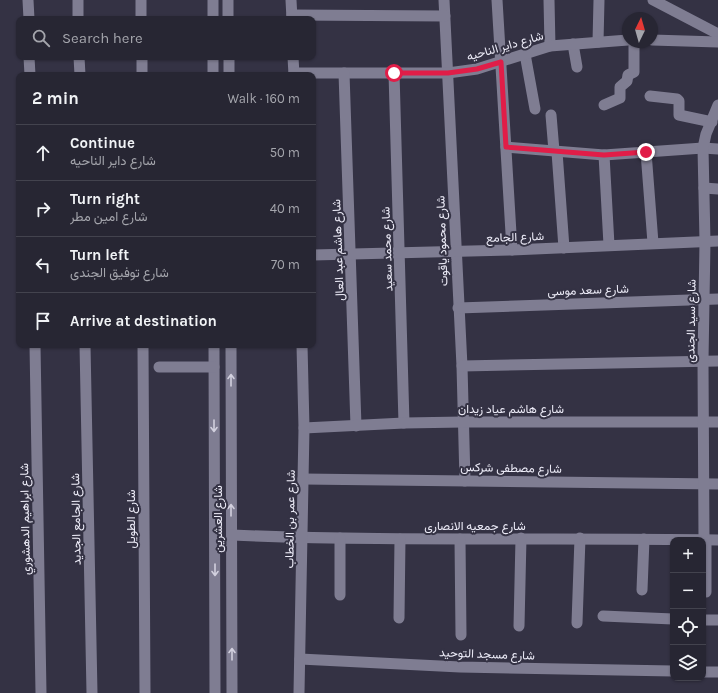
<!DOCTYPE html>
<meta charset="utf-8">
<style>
:root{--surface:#272633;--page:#33323f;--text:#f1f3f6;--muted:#a4a5ac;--line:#43434e}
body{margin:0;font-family:Karla,Vazirmatn,sans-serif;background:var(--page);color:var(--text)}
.controls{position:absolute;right:12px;bottom:12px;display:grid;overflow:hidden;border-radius:8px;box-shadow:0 1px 3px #0004}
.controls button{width:36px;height:36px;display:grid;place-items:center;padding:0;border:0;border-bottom:1px solid var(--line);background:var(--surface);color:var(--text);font:20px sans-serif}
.compass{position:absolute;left:622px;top:12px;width:36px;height:36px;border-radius:50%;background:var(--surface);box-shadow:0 1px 3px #0004;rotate:5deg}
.stop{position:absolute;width:12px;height:12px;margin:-9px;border:3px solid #e11d48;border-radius:50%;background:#fff}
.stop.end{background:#e11d48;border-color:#fff;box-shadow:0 1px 4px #0008}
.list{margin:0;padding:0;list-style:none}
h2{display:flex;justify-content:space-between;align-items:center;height:52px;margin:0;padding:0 16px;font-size:17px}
h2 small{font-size:13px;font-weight:400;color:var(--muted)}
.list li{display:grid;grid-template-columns:26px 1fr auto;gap:12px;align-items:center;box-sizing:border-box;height:56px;padding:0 16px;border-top:1px solid var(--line)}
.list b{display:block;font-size:15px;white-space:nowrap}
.list p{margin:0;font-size:13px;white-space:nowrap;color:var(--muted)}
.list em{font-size:13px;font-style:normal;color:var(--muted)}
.icon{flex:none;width:22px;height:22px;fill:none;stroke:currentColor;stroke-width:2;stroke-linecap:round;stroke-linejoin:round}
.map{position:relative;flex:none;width:718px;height:693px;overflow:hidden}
.search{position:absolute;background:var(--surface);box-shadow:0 1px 3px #0004;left:16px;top:16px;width:300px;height:44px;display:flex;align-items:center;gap:10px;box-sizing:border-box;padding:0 14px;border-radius:8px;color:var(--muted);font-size:15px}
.panel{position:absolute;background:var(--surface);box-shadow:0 1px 3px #0004;left:16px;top:72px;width:300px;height:276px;border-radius:8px}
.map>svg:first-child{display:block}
</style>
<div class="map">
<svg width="718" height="693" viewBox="0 0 718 693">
<rect width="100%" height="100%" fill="#343244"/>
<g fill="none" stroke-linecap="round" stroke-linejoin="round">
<!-- minor -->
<g stroke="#7f7d92" stroke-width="11">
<polyline points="28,0 29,19"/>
<polyline points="78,0 78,19"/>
<polyline points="141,0 141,19"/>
<polyline points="213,0 213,19"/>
<polyline points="228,0 228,19"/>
<polyline points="291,0 292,19"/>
<polyline points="444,0 462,366 465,481"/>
<polyline points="497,0 512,250"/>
<polyline points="549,0 550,46"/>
<polyline points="653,0 718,34"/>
<polyline points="292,15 445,16"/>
<polyline points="652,40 718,42"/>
<polyline points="598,42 599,0"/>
<polyline points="573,44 577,67"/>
<polyline points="525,54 535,109"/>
<polyline points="29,57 30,75"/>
<polyline points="79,57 80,75"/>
<polyline points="142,57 142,75"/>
<polyline points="213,57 213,75"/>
<polyline points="229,57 229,75"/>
<polyline points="293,57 294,75"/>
<polyline points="294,73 448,73 477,69 550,46 628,40"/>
<polyline points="344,73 356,426"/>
<polyline points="394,73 404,423"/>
<polyline points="650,96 677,99 679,101 679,115 712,122"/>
<polyline points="604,105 620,98 620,87 627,81 628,75 634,72 634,42"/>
<polyline points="551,115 554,151"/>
<polyline points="506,147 604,155 703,148 718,149"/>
<polyline points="557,152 564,248"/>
<polyline points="646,152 653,243"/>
<polyline points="604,155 609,245"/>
<polyline points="704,188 718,189"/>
<polyline points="313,255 512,250 718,241"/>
<polyline points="458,308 718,299"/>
<polyline points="35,345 41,693"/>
<polyline points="85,345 92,693"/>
<polyline points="143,345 145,693"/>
<polyline points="214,345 215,693"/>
<polyline points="231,345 232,693"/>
<polyline points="462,366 718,361"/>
<polyline points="159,367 214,367"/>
<polyline points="304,428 404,423 463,422 718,422"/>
<polyline points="303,479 718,484"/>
<path d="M232 535C394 542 556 537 718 540"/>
<polyline points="460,539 461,635"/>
<polyline points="704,540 703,361 705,242 703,148 706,134 718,105"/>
<polyline points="706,540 706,592"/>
<polyline points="642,590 644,539"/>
<polyline points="340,595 340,538"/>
<polyline points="603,616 673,619"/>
<polyline points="399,618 400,539"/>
<polyline points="703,620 718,620"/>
<polyline points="577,623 580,538"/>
<polyline points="519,626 521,538"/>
<polyline points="300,659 460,667 673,671"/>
<polyline points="703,672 718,672"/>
<polyline points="299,693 304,428 302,345"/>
</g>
</g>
<!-- one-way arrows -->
<defs><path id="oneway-shaft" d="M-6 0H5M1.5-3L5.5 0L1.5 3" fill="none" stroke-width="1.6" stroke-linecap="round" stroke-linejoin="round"/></defs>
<g stroke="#d2d0de">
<use href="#oneway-shaft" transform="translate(231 380) rotate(-90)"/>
<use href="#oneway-shaft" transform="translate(214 426) rotate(90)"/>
<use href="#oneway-shaft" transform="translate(231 510) rotate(-90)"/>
<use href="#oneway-shaft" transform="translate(215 570) rotate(90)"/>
<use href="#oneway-shaft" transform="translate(232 654) rotate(-90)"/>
</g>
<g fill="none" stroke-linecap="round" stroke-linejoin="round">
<!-- route -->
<polyline stroke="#e11d48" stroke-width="5" points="394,73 448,73 477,69 501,62 506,147 604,155 646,152"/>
</g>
<g text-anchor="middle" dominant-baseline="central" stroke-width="4" stroke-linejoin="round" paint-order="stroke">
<!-- street labels -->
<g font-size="12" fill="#edecf8" stroke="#343244">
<text transform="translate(505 46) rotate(-16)">شارع داير الناحيه</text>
<text transform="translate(515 237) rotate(-2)">شارع الجامع</text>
<text transform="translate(442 241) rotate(-92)">شارع محمود ياقوت</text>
<text transform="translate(387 249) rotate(-92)">شارع محمد سعيد</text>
<text transform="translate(338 250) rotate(-92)">شارع هاشم عبد العال</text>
<text transform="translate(588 290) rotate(-2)">شارع سعد موسى</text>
<text transform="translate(691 321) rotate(-89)">شارع سيد الجندى</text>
<text x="511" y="409">شارع هاشم عياد زيدان</text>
<text transform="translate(511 468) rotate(1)">شارع مصطفى شركس</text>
<text transform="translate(25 519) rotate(-91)">شارع ابراهيم الدهشوري</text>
<text transform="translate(76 519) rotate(-91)">شارع الجامع الجديد</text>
<text transform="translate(131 519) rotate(-90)">شارع الطويل</text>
<text transform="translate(218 519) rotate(-90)">شارع العشرين</text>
<text transform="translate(290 519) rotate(-89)">شارع عمر بن الخطاب</text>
<text x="475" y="526">شارع جمعيه الانصارى</text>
<text transform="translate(487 654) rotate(2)">شارع مسجد التوحيد</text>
</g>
</g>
</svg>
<div class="controls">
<button>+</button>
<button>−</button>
<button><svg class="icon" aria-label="locate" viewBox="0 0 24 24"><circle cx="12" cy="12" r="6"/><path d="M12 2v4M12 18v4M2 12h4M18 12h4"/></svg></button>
<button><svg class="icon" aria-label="layers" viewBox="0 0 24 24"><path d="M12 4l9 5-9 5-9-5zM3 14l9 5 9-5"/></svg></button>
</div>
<svg class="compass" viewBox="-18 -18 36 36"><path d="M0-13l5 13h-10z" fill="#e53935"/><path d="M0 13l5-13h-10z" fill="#a4a5ac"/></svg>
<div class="stop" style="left:394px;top:73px"></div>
<div class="stop end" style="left:646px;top:152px"></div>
<div class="search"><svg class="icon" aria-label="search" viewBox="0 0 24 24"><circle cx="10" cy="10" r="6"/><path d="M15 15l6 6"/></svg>Search here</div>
<section class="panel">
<h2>2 min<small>Walk · 160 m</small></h2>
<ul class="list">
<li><svg class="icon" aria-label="ahead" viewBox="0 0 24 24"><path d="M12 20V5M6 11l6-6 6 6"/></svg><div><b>Continue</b><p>شارع داير الناحيه</p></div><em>50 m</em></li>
<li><svg class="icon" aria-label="right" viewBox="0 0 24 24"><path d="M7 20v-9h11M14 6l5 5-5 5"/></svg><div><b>Turn right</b><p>شارع امين مطر</p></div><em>40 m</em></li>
<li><svg class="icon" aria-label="left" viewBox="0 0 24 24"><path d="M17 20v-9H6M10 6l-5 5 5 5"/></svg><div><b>Turn left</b><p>شارع توفيق الجندى</p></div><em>70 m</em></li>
<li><svg class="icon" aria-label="arrive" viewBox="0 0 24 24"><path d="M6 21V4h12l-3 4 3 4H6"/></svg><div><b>Arrive at destination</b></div></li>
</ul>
</section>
</div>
